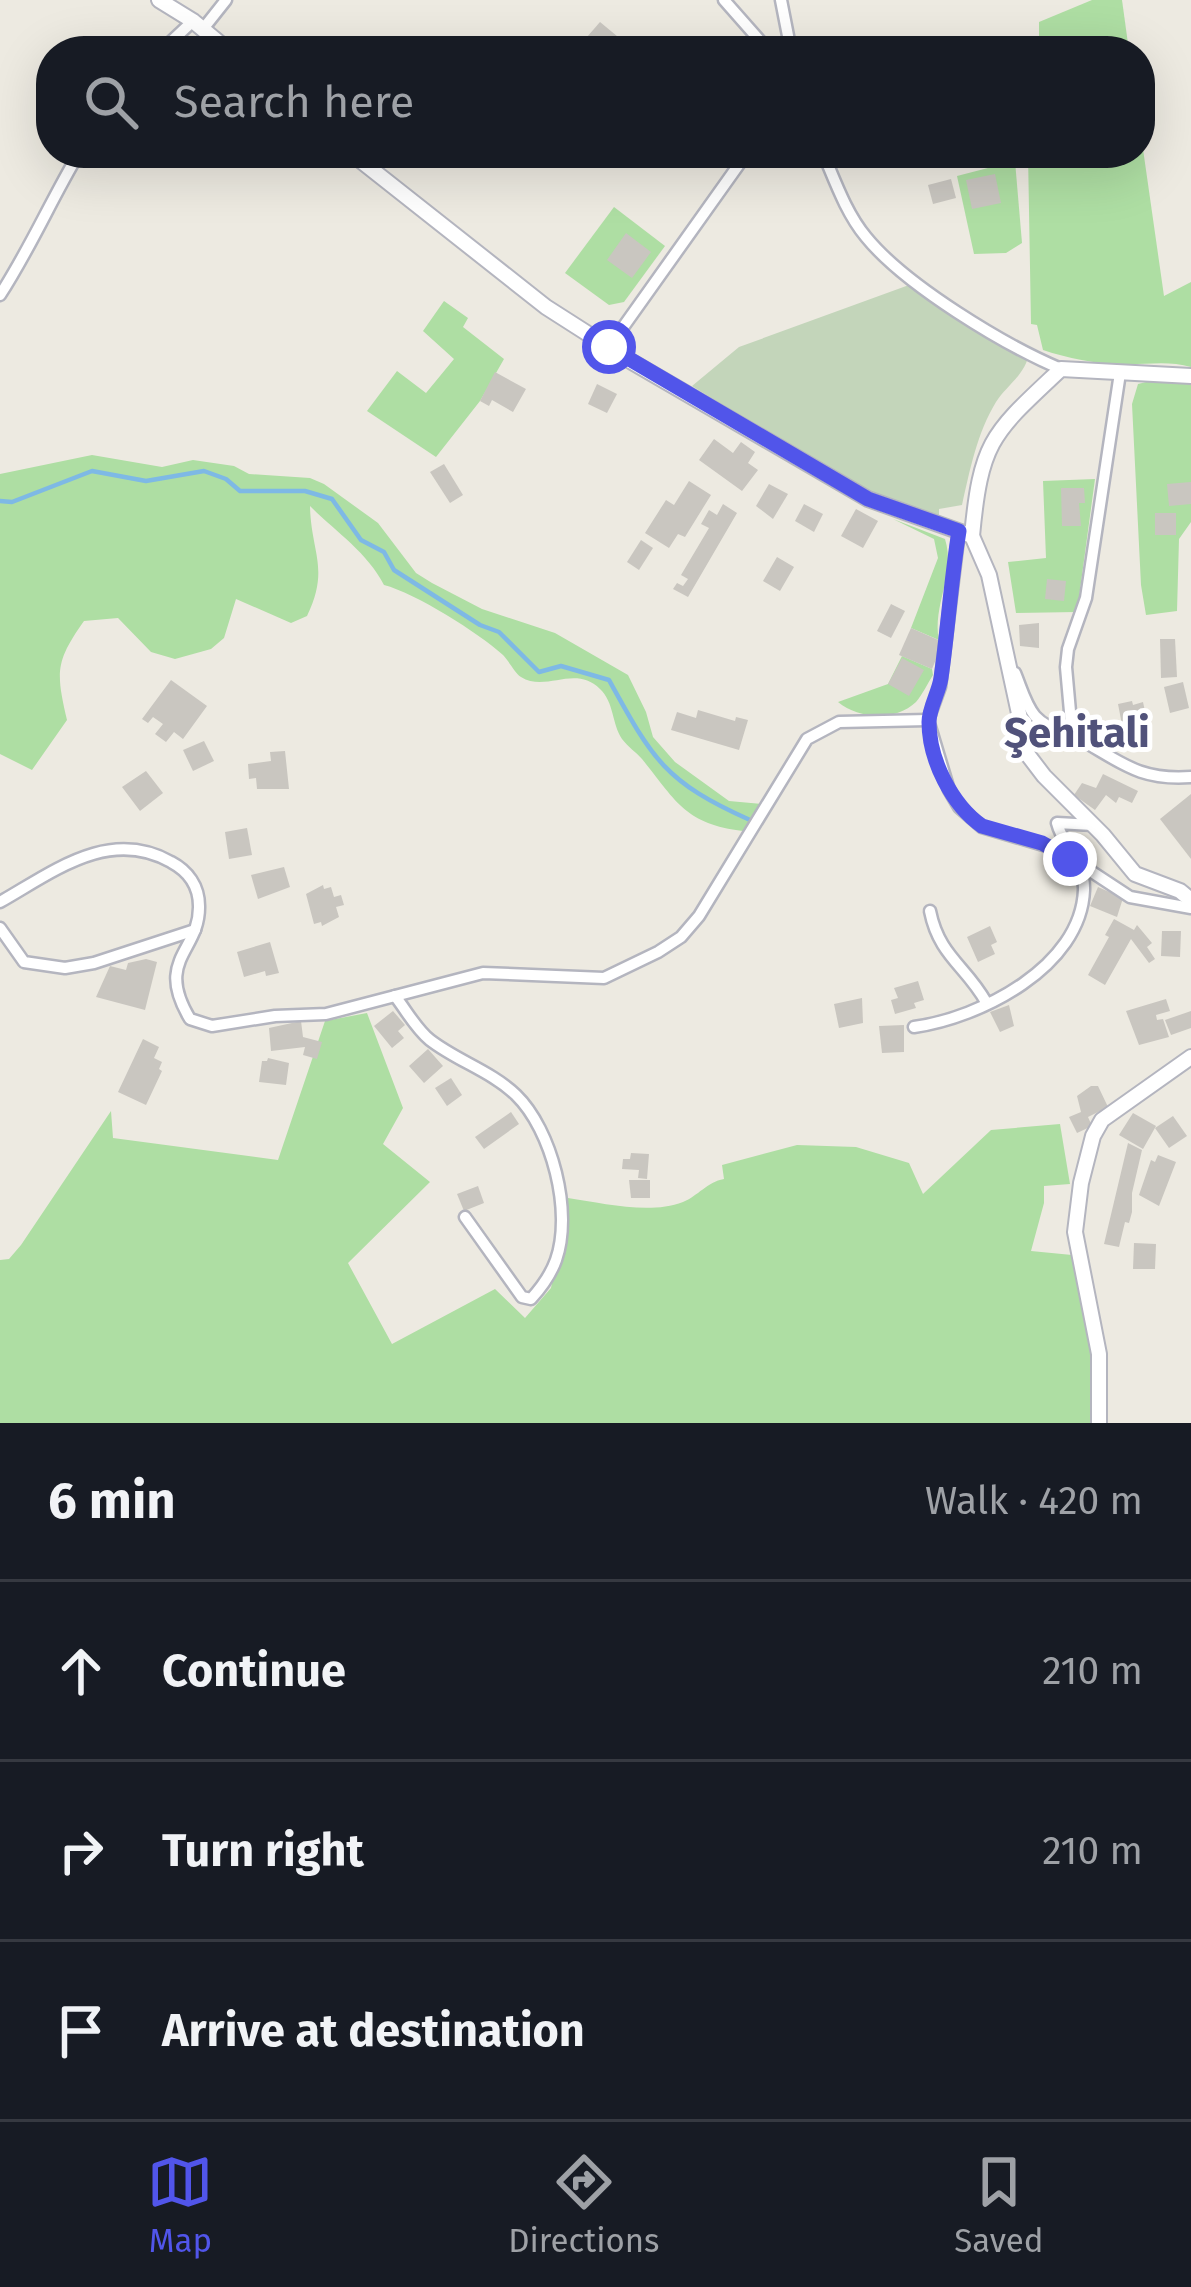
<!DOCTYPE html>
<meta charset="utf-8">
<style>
:root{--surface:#171b24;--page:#20242c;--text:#f1f3f6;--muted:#9ea1a6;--line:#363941;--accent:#5155ea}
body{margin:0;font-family:"Fira Sans",sans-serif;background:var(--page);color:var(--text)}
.stop{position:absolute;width:36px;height:36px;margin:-27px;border:9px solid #5155ea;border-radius:50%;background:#fff}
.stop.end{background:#5155ea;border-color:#fff;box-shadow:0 3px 12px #0008}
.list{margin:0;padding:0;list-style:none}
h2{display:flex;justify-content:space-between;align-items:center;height:156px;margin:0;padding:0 48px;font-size:51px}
h2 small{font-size:39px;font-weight:400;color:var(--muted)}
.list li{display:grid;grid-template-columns:78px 1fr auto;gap:36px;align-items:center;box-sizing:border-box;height:180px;padding:0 48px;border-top:3px solid var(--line)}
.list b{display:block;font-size:45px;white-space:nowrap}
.list em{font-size:39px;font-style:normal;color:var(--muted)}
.icon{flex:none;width:66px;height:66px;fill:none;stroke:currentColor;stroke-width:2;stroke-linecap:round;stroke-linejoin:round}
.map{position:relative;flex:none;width:1191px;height:1423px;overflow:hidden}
.search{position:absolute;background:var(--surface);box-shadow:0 12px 48px #0002;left:36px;right:36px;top:36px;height:132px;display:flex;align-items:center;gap:30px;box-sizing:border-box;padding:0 42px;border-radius:48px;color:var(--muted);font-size:45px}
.sheet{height:696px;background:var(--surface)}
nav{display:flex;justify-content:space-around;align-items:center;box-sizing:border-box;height:168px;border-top:3px solid var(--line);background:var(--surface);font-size:33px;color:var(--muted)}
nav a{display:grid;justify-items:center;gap:6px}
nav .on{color:var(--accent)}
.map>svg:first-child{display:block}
</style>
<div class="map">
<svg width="1191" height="1423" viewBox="0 0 1191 1423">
<rect width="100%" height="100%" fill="#edeae1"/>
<!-- green -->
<g fill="#aedea3">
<polygon points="1092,0 1122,0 1129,51 1039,51 1039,22"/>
<path d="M1140 128 1164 296 1191 282V367C1168 360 1145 365 1121 364 1096 364 1067 358 1043 350L1037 325 1031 324 1028 153H1140Z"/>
<polygon points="1015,161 1022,243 1006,253 974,254 957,176"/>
<polygon points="614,207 665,246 624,302 609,305 565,273"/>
<polygon points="444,301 468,318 463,327 504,359 480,401 436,457 367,411 397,371 426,393 454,359 423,331"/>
<polygon points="1154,380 1191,381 1191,522 1179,539 1177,611 1146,615 1141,585 1132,404 1138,384"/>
<path d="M92 455 162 467 193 460 234 466 249 474 310 478 324 484 378 523 416 573 432 583 482 609 555 633 628 675 646 712 653 737 675 762 729 801 762 804 743 831C685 824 676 801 642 759 636 752 628 747 622 739 612 724 614 702 600 689 575 664 546 693 521 677 514 672 509 661 503 655 479 633 415 593 384 585 367 552 336 532 310 506 311 553 330 568 307 616L291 623 236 599 224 638 211 649 175 659 151 652 118 618 84 621C55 662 56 672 67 720L32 770 0 754V474Z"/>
<polygon points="1095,479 1077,612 1016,613 1008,562 1046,558 1043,481"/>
<path d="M893 519 945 539C956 574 932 606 939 640L911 628 938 558 934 539Z"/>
<path d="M902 656 932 669 933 675C928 683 922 695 916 702 895 722 859 719 838 702L888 684Z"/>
<path d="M367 1013 403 1108 383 1144 430 1182 348 1263 392 1344 495 1289 525 1318 551 1288 568 1198C603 1203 649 1215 683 1202 698 1196 707 1182 724 1179L722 1165 797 1145 856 1147 909 1163 923 1194 991 1130 1060 1124 1070 1184 1044 1186V1203L1031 1251 1072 1255 1089 1333 1094 1423H0V1260L9 1259 21 1245 111 1111 113 1138 278 1160 325 1021Z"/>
</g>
<!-- cemetery -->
<path fill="#c3d5ba" d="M920 281 973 325 1029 353C1026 374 1007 385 996 402 977 433 970 470 962 505L939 509V515C853 498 766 431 692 386L739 347Z"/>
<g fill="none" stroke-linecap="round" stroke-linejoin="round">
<!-- stream -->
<path stroke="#7eb9e5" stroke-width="4.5" d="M0 501 12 502 92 471 146 481 204 471 226 479 240 491H305L332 499 361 540 384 552 394 570 480 625 499 632 539 672 561 666 609 680C653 760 665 782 750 820"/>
</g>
<!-- building -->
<g fill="#c9c6c0">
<polygon points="600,22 635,51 605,51 587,37"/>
<polygon points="995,174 1001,203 972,209 966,180"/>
<polygon points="951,179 956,198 933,204 928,185"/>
<polygon points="626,233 651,252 632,278 607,260"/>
<polygon points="495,372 526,389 513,412 492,400 489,406 480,401"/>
<polygon points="597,384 617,394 607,413 588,404"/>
<polygon points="714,439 733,453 741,442 755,452 748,463 758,470 742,491 699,460"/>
<polygon points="444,464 463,495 450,503 430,472"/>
<polygon points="689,481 711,495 685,537 678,534 669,548 645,533 666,500 674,505"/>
<polygon points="1191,482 1191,504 1169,506 1167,484"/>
<polygon points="769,484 788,494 773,519 756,506"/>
<polygon points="1061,488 1084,488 1085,503 1079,503 1081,526 1062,526"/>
<polygon points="723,504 737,513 688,597 673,589 677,583 683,586 688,579 681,575 709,528 701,524 709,510 717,515"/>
<polygon points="804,504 823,514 814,532 795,521"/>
<polygon points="856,509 878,521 863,548 841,536"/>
<rect x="1155" y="513" width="21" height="22"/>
<polygon points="641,540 653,548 639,570 627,562"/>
<polygon points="777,557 794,567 780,591 763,581"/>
<polygon points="1047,579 1066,581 1064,601 1045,599"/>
<polygon points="891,604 905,611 891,638 877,631"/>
<polygon points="1039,623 1039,648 1020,646 1019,625"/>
<polygon points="911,628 943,642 932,669 899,655"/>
<polygon points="1160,639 1175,639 1177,677 1161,678"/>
<polygon points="902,658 924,670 909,696 888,684"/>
<polygon points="171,680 207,706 183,739 174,732 166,742 155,734 163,724 153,717 148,723 142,719"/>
<polygon points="1183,682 1189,708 1170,713 1164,687"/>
<polygon points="1132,701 1133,705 1143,702 1149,730 1124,735 1118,704"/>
<polygon points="698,710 735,721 736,717 748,720 739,750 671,730 677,712 696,718"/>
<polygon points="204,741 214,761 193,771 183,750"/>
<polygon points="285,751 289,789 257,789 256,778 249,779 248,764 271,761 270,752"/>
<polygon points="146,771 163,793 140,811 122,787"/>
<polygon points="1103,774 1138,791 1132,803 1119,797 1116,803 1106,795 1095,810 1074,795 1082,783 1096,788"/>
<polygon points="1191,794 1191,859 1160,819"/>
<polygon points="247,828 252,855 229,859 225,832"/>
<polygon points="284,867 290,887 258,899 251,875"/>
<polygon points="323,885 324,889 331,887 334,897 341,895 344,905 336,907 339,917 322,926 321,922 314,924 306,894"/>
<polygon points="1098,887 1123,898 1117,917 1090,906"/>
<polygon points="1114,919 1134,930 1137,925 1152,943 1147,947 1155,959 1149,963 1131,939 1105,985 1088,975 1109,937 1105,935"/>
<polygon points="990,926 997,942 991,945 995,954 978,962 967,937"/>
<polygon points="1162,931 1181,931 1180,957 1161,956"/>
<polygon points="270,942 279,973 266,976 265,971 244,977 237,952"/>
<polygon points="146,959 157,962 145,1010 96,997 110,966 126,970 128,963"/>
<polygon points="918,981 924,1000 914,1003 916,1008 895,1014 891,1000 898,998 894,988"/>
<polygon points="862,998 863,1023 839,1028 834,1004"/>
<polygon points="1166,999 1170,1011 1156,1015 1157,1020 1163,1019 1169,1037 1139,1045 1126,1011"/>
<polygon points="1009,1005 1014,1026 1000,1032 990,1012"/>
<polygon points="393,1011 405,1025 398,1031 404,1038 392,1048 374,1026"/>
<polygon points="1191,1011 1191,1028 1171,1035 1165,1020"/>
<polygon points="301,1021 303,1037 322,1042 317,1059 303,1055 305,1047 271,1051 269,1028"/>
<polygon points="904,1025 904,1052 882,1053 879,1026"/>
<polygon points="143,1039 159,1047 154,1058 162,1062 159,1069 162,1071 146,1105 118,1092"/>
<polygon points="428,1049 443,1066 424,1083 409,1066"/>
<polygon points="268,1058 289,1063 286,1085 259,1082 262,1061 267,1061"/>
<polygon points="451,1078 462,1095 447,1106 435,1088"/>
<polygon points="1091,1086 1098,1086 1108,1107 1088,1117 1092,1126 1077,1133 1069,1117 1081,1112 1077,1096"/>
<polygon points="511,1112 519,1124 484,1149 475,1137"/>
<polygon points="1133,1113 1156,1126 1143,1149 1119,1135"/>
<polygon points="1173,1116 1187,1136 1169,1148 1155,1128"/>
<polygon points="1128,1143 1142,1150 1132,1193 1132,1212 1129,1223 1125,1222 1119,1247 1104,1244"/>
<polygon points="631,1153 649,1154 647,1179 638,1178 639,1170 622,1169 623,1159 630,1159"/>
<polygon points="1158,1155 1176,1162 1159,1206 1139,1195 1151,1160 1155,1162"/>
<polygon points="629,1180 650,1180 650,1198 631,1198"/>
<polygon points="478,1186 484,1203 464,1211 457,1194"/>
<polygon points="1134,1243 1156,1244 1155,1269 1133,1269"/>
</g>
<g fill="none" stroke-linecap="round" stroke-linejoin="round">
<defs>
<g id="minor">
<polyline points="724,0 769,51"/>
<polyline points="781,0 791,51"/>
<polyline points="203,29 226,0"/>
<polyline points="161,51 193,21"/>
<path d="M823 153C835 181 846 213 866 237 905 285 1004 345 1061 369"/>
<path d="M0 295C30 249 51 200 79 153"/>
<polyline points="609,347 747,153"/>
<polyline points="959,531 940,687 928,720 949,790 959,807 982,827 1057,849 1130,897 1191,908"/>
<path d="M1015 673C1021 687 1025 704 1035 716 1048 730 1061 729 1076 737 1120 761 1138 781 1191 777"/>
<polyline points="1072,734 1066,667 1068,649 1086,598 1120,373"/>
<path d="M0 902C53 872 109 827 171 862 188 871 199 886 199 906 200 952 154 959 190 1019L212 1026 275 1016 326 1014 483 973 604 978 658 952 681 937 699 916 807 739 839 722 928 720"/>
<path d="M930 911C939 956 966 966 986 1002"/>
<polyline points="0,928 24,962 65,968 94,963 195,930"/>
<path d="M395 996C406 1010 416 1029 430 1040 457 1061 491 1071 516 1095 552 1130 573 1212 556 1260 551 1274 541 1288 531 1299L522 1297 465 1217"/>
<path d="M914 1027C980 1018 1081 967 1084 890 1085 861 1063 847 1057 823L1093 825"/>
</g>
<g id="tertiary">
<polyline points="159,0 193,21 229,51"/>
<path d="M351 153 546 307 632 362 868 499 972 536C981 439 993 433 1061 369L1191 376"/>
<polyline points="972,536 989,575 1028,755 1044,776 1103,835 1135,874 1180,891 1191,900"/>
<polyline points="1099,1423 1099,1354 1075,1232 1081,1183 1093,1136 1102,1120 1191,1057"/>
</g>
</defs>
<!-- minor casing -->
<use href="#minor" stroke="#b4b5bf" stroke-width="15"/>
<!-- tertiary casing -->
<use href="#tertiary" stroke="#b4b5bf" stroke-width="18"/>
<!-- minor -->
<use href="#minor" stroke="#fff" stroke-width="10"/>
<!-- tertiary -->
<use href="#tertiary" stroke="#fff" stroke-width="14"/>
</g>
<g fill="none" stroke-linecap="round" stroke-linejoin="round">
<!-- route -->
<path stroke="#5155ea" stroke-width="15" d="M609 347 868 499 959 531C951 580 948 629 941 678 939 692 929 708 929 722 929 760 952 805 982 826L1042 843 1070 859"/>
</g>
<g text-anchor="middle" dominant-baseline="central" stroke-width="10" stroke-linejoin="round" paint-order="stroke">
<!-- quarter labels -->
<g font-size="42" font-weight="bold" fill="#51527a" stroke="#fff">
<text x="1077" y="733">Şehitali</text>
</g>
</g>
</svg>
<div class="stop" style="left:609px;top:347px"></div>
<div class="stop end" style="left:1070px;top:859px"></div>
<div class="search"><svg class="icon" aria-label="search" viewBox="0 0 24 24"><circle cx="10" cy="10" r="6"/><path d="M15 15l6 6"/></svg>Search here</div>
</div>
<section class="sheet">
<h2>6 min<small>Walk · 420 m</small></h2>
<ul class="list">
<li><svg class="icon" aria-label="ahead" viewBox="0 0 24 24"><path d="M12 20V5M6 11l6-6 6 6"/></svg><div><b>Continue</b></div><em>210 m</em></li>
<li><svg class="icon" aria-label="right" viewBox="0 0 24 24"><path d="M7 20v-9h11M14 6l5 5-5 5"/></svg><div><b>Turn right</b></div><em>210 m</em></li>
<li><svg class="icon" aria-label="arrive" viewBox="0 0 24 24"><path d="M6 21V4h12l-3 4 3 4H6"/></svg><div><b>Arrive at destination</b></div></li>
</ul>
</section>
<nav>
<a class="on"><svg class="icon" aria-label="map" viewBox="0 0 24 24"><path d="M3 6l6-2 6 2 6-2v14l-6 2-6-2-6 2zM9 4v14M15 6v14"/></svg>Map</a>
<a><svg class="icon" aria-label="directions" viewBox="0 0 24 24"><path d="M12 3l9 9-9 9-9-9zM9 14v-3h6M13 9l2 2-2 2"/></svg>Directions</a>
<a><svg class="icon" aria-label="saved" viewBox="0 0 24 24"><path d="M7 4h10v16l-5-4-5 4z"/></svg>Saved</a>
</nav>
